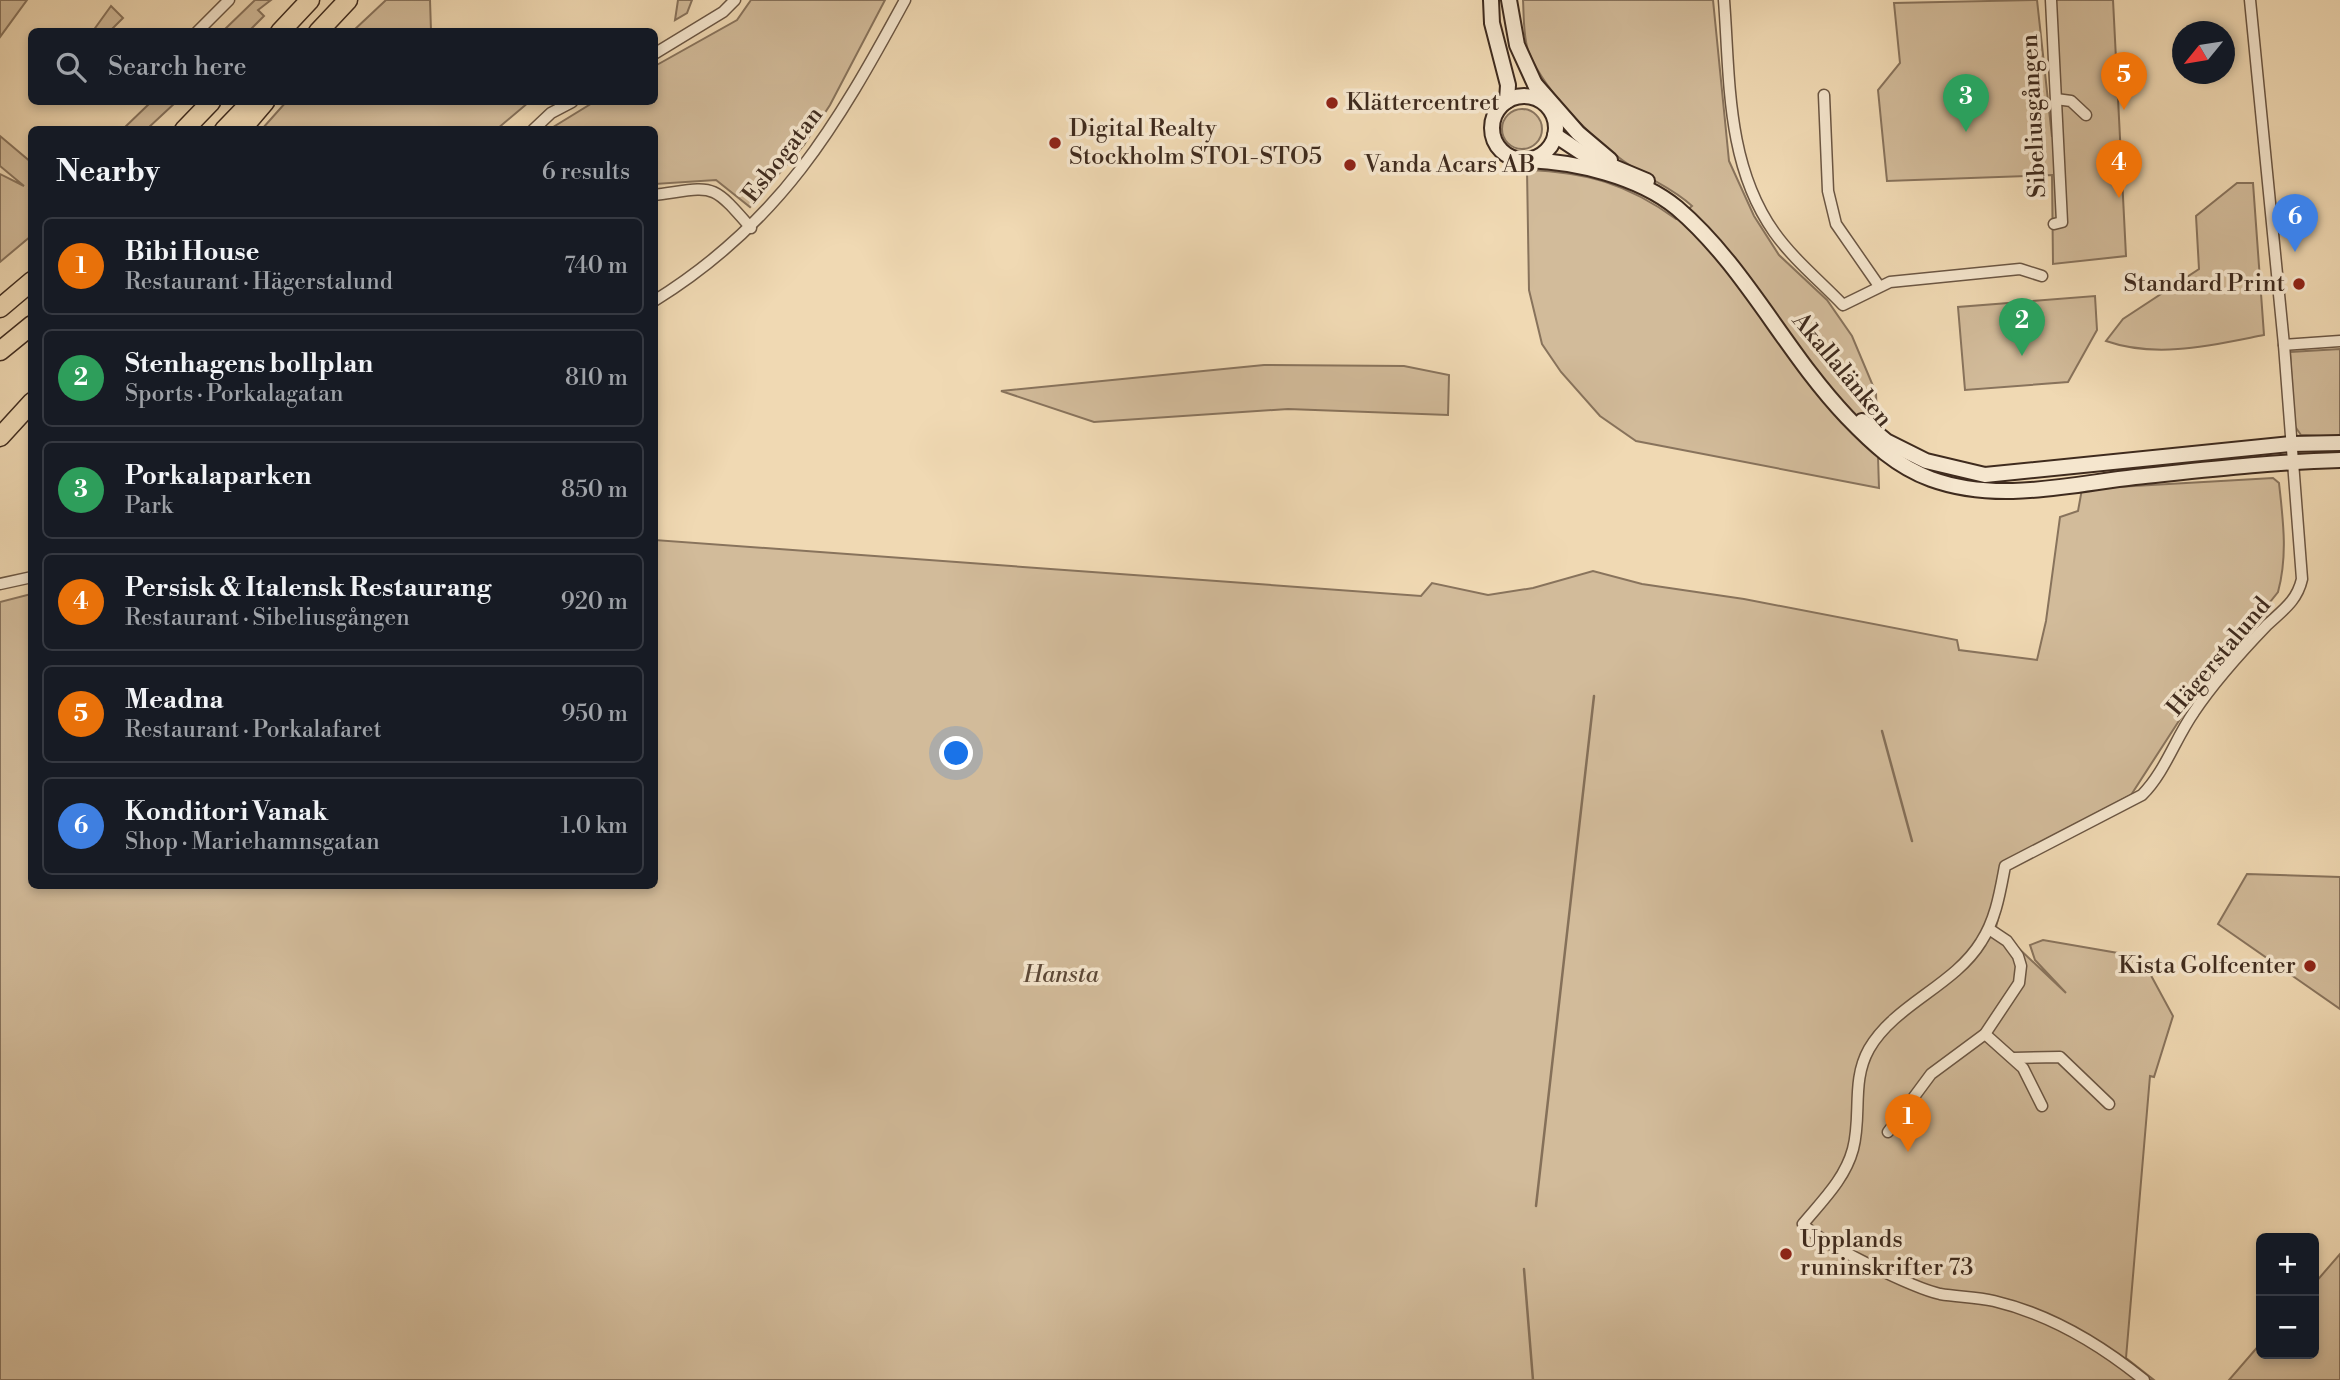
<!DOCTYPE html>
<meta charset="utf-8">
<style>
:root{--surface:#171b24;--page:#242831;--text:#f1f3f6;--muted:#9ea1a6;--line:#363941;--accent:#1a73e8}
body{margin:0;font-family:"Libre Bodoni",serif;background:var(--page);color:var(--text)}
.controls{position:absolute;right:21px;bottom:21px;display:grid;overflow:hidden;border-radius:10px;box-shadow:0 4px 10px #0003}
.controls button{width:63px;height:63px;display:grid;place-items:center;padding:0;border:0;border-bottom:2px solid var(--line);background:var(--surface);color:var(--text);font:35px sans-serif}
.compass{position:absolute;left:2172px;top:21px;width:63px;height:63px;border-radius:50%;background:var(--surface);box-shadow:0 4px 10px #0003;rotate:240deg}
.you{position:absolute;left:957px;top:754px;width:24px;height:24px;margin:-18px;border:5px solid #fff;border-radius:50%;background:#1a73e8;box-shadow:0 0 0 10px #1a73e833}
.badge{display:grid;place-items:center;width:46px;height:46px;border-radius:50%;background:var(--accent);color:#fff;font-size:23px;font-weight:700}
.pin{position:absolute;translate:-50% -58px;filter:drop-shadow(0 2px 4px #0008)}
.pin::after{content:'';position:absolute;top:37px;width:24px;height:21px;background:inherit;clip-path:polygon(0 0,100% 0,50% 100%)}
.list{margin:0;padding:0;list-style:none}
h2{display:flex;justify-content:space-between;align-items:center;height:91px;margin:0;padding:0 28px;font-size:30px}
h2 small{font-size:23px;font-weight:400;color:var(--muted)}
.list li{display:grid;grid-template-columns:46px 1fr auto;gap:21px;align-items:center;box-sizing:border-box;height:98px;margin:0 14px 14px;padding:0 14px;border:2px solid var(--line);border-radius:10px}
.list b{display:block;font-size:26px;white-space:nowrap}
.list p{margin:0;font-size:23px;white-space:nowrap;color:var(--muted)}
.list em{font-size:23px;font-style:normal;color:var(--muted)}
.icon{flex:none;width:38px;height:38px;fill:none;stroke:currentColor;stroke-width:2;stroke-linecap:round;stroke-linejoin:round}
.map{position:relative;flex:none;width:2340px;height:1380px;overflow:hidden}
.search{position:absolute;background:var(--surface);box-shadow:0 4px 10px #0003;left:28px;top:28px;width:630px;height:77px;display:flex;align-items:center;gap:18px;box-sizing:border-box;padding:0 24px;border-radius:10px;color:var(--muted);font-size:26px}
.panel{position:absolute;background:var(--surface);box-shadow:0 4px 10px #0003;left:28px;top:126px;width:630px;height:763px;border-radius:10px}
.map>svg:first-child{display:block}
</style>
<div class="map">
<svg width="2340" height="1380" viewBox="0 0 2340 1380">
<rect width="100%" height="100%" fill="#f0d9b3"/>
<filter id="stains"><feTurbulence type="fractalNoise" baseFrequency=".00286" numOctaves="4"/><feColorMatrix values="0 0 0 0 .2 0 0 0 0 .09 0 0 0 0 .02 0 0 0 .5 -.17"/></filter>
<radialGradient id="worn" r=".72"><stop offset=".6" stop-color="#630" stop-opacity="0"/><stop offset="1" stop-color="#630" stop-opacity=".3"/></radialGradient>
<!-- green -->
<g fill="#d2bb9a" stroke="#88735c" stroke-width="2">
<polygon points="0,0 27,0 0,37"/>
<polygon points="255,0 271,0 258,10 264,16 249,31 223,31"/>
<polygon points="386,0 430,0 431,31 353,31"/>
<polygon points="678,0 692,0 687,13 675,20"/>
<polygon points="751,0 885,0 830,105 804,145 750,207 716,180 655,184 654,130 550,129 594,102 654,102 655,66 737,20"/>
<path d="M1523 0H1713L1729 161 1754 216 1779 255 1827 300 1852 336 1876 393 1879 488 1636 441 1600 416 1561 372 1542 344 1529 290 1527 170C1586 172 1628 184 1676 219L1692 206C1675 190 1657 183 1638 171 1599 146 1547 96 1529 53 1523 38 1524 16 1523 0Z"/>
<polygon points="2037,0 2052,137 2051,0 2113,0 2126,256 2053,264 2052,175 1887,181 1878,90 1900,63 1894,3"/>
<polygon points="111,6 123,18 110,31 93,31"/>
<polygon points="151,102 176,102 147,129 123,129"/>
<polygon points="286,102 529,102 497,129 262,129"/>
<circle cx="1522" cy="129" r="20"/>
<polygon points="0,136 32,163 31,185 29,189 31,191 31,236 0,262 0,174 24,186 0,166"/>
<path d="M2237 183H2253L2264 335C2213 345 2157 359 2106 341L2123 319 2199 269 2196 216Z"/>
<polygon points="2095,296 2097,330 2068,382 1965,390 1958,307"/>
<polygon points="2340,349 2340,437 2301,435 2294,425 2290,352"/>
<polygon points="1264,365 1404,366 1449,375 1448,415 1288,409 1094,422 1001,391"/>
<path d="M2273 478 2279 483C2283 520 2288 555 2278 592L2195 696 2131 795 2007 860 2005 891 1996 927 2066 993 2035 960 2030 945 2043 940 2141 957 2173 1016 2154 1077 2150 1076 2126 1358 2154 1380H0V602L31 594 32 886H654L655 540 1421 596 1432 583 1488 595 1533 588 1593 571 1642 584 1744 599 1957 640 1959 650 2037 660 2046 621 2060 517 2078 511 2082 489Z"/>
<polygon points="2247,874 2340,877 2340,1009 2218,924"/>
<polygon points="2340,1254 2340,1380 2229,1380 2261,1343 2261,1354 2314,1354 2314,1284"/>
</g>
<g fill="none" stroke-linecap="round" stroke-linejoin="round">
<!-- stream -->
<g stroke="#857059" stroke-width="2.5">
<polyline points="1882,731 1912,841"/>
<polyline points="1536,1206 1594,696"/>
<polyline points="1524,1269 1533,1380"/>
</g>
<defs>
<g id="minor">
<path d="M1724 0C1730 79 1726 164 1774 232 1793 259 1820 281 1843 305L1890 282 2020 269 2042 276"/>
<polyline points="2051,0 2062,222 2054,224"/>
<polyline points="197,32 229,0"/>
<polyline points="654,54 723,12 735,0"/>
<polyline points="1824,95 1828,191 1836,224 1879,286"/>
<polyline points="2056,99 2071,101 2086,115"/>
<polyline points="533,130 551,113 572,102"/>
<path d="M654 195C715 187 710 181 751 228"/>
<path d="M654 301C780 223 836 127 905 0"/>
<polyline points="2284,345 2340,341"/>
<polyline points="0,584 32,577"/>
<polyline points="1985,1034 2023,1068 2042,1106"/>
<polyline points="2014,1058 2060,1057 2109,1104"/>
<polyline points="1888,1132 1931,1074 1985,1034 2019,983 2021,966 2018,956 2007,941 1989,929"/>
<path d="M2144 1380C2101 1345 2049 1314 1994 1301 1976 1297 1958 1297 1940 1294 1914 1288 1819 1243 1803 1224 1822 1201 1845 1179 1853 1149 1862 1115 1851 1081 1869 1049 1895 1004 1954 986 1981 942 1996 919 2000 892 2005 866L2142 795C2165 772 2175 739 2194 712 2214 682 2242 651 2267 625 2283 610 2297 601 2302 579L2284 345 2250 0"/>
</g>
<g id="secondary">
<polyline points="1491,0 1492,23 1508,85 1507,101"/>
<polyline points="1509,0 1517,45 1538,91"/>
<polyline points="1535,84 1578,133 1610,160"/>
<circle cx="1524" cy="128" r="32"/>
<polyline points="1555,135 1585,155 1647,181"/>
<path d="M1528 160C1576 162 1638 176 1677 208 1745 266 1785 352 1847 417 1872 443 1896 466 1931 479 1997 503 2067 485 2135 477 2203 470 2271 462 2340 460"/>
<polyline points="1862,421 1886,441 1926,461 1985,475 2291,444 2340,443"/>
</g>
<g id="motorway">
<polyline points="280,32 310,0"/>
<polyline points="318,32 348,0"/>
<polyline points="184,130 211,102"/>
<polyline points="224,130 251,102"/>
<polyline points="241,130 265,102"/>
<polyline points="0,308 32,281"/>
<polyline points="0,351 32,325"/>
<polyline points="0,437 32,402"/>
</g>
</defs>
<!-- minor casing -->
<use href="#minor" stroke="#6b5643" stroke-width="13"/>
<!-- secondary casing -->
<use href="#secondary" stroke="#3f2b1e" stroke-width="18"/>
<!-- motorway casing -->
<use href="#motorway" stroke="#3f2b1e" stroke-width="21"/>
<!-- minor -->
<use href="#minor" stroke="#f5e6ce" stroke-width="10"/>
<!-- secondary -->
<use href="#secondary" stroke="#f5e6ce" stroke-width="14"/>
<!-- motorway -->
<use href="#motorway" stroke="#f0d9b3" stroke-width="18"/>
</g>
<!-- markers -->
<g fill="#8f2418" stroke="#f5e6ce" stroke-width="2.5">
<circle cx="1332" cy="103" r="7"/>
<circle cx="1055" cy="143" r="7"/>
<circle cx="1350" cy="165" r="7"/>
<circle cx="2299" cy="284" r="7"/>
<circle cx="2310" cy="966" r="7"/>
<circle cx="1786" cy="1254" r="7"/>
</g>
<g text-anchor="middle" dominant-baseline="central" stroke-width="7" stroke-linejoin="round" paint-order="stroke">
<!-- poi labels -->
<g font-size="24" fill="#3f2b1e" stroke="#f5e6ce" text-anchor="start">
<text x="1346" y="103">Klättercentret</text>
<text x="1069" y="129">Digital Realty<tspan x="1069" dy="28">Stockholm STO1-STO5</tspan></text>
<text x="1364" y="165">Vanda Acars AB</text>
<text x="2285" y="284" text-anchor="end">Standard Print</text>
<text x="2296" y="966" text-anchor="end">Kista Golfcenter</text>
<text x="1800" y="1240">Upplands<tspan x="1800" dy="28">runinskrifter 73</tspan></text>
</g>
<!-- street labels -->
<g font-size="24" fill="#3f2b1e" stroke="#f5e6ce">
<text transform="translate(2034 116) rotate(-93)">Sibeliusgången</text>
<text transform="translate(783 155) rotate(-52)">Esbogatan</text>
<text transform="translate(1842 370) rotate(50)">Akallalänken</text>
<text transform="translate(2219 657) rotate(-50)">Hägerstalund</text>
</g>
<!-- park labels -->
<g font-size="24" font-style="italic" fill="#5c4837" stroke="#f5e6ce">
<text x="1061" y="975">Hansta</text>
</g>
</g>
<rect width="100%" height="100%" filter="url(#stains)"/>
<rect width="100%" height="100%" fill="url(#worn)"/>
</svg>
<div class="controls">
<button>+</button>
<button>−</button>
</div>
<svg class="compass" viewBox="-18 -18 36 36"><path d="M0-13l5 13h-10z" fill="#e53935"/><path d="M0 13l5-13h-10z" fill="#9ea1a6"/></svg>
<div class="you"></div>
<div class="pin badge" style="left:1908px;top:1152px;background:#e8710a">1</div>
<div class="pin badge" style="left:2022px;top:356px;background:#2e9e5b">2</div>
<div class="pin badge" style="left:1966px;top:132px;background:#2e9e5b">3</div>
<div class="pin badge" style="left:2119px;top:198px;background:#e8710a">4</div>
<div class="pin badge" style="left:2124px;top:110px;background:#e8710a">5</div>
<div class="pin badge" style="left:2295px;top:252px;background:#3f7fe0">6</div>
<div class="search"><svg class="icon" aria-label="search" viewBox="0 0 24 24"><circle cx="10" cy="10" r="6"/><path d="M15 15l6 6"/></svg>Search here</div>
<section class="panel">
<h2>Nearby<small>6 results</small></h2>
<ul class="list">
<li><span class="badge" style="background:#e8710a">1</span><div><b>Bibi House</b><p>Restaurant · Hägerstalund</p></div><em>740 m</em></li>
<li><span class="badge" style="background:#2e9e5b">2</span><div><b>Stenhagens bollplan</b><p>Sports · Porkalagatan</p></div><em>810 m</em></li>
<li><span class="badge" style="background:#2e9e5b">3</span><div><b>Porkalaparken</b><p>Park</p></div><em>850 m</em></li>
<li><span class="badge" style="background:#e8710a">4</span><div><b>Persisk &amp; Italensk Restaurang</b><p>Restaurant · Sibeliusgången</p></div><em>920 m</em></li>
<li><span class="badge" style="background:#e8710a">5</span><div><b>Meadna</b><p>Restaurant · Porkalafaret</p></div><em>950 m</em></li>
<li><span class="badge" style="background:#3f7fe0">6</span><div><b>Konditori Vanak</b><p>Shop · Mariehamnsgatan</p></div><em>1.0 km</em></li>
</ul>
</section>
</div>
